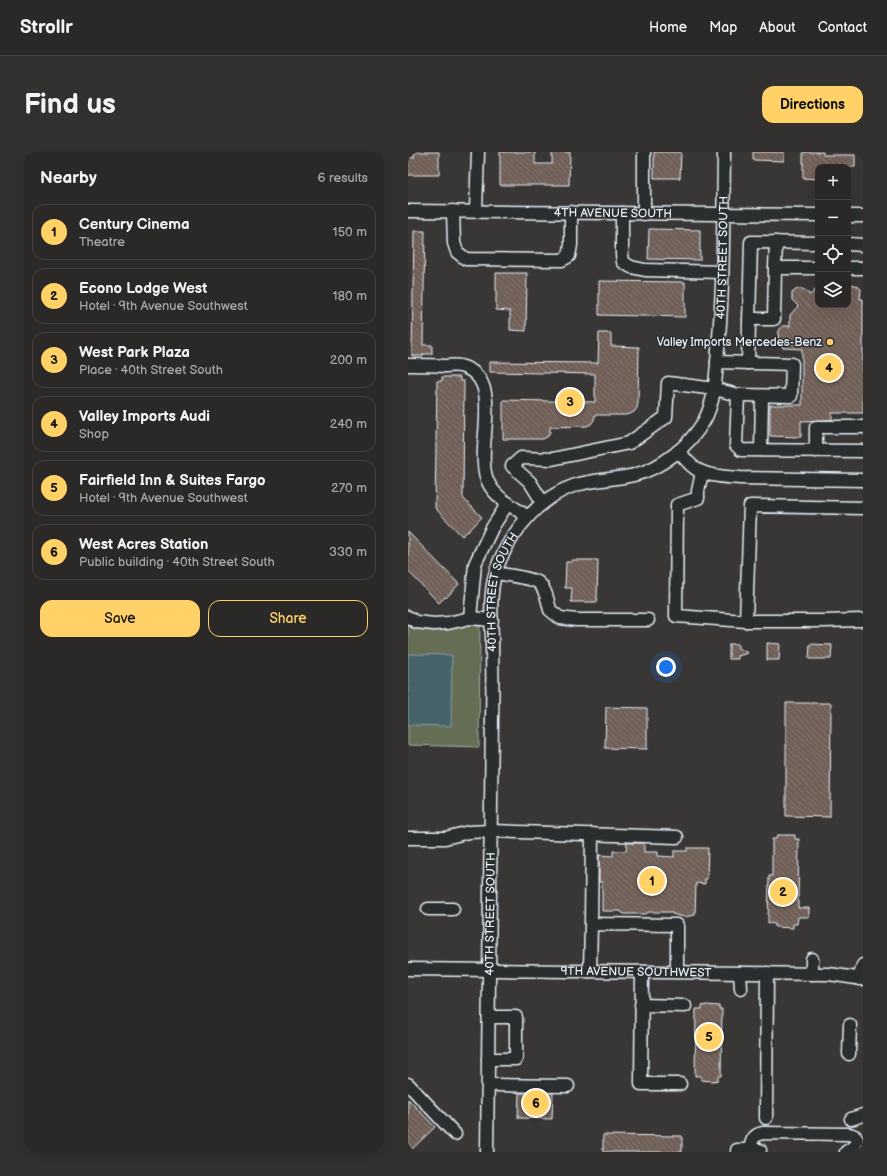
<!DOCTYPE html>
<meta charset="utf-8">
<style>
:root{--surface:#2a2928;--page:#323130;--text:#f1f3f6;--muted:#a5a6a8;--line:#464545;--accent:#ffd166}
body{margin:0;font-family:"Balsamiq Sans",sans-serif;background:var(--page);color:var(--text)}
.controls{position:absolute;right:12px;top:12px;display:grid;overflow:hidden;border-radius:8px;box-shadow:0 4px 16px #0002}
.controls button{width:36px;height:36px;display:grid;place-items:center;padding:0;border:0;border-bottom:1px solid var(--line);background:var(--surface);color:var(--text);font:20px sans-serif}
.you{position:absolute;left:258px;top:515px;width:14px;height:14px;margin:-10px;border:3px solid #fff;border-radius:50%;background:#1a73e8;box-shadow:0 0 0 6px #1a73e833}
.badge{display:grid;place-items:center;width:26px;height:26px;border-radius:50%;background:var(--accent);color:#111;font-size:13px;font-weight:700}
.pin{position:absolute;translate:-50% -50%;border:2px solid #fff;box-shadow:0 1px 4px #0006}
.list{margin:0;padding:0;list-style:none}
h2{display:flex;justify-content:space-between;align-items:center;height:52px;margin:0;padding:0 16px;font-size:17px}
h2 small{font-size:13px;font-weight:400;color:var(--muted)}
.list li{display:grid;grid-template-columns:26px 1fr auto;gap:12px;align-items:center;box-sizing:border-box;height:56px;margin:0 8px 8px;padding:0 8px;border:1px solid var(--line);border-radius:12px}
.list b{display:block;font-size:15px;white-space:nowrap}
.list p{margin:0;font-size:13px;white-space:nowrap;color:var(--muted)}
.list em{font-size:13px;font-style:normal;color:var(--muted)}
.actions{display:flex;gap:8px;padding:12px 16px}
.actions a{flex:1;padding:9px 0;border:1px solid var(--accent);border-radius:12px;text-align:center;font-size:14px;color:var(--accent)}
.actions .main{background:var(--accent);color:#111}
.icon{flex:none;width:22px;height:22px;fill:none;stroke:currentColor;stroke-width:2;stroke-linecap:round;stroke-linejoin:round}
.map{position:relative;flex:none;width:455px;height:1000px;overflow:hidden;border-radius:12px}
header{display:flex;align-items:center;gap:24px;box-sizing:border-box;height:56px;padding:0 20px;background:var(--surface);border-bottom:1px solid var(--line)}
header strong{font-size:19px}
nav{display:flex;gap:22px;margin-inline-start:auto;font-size:14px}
.intro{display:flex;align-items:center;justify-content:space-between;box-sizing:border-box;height:96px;padding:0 24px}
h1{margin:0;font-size:28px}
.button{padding:10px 18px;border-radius:12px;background:var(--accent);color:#111;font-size:14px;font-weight:700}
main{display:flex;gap:24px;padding:0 24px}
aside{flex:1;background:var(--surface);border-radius:12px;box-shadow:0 4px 16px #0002}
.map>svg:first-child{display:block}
</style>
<header>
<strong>Strollr</strong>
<nav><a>Home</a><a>Map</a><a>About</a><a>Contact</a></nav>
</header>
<div class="intro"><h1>Find us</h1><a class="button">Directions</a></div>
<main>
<aside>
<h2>Nearby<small>6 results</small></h2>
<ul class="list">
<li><span class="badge">1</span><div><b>Century Cinema</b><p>Theatre</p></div><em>150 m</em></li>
<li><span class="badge">2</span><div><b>Econo Lodge West</b><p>Hotel · 9th Avenue Southwest</p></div><em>180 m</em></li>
<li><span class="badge">3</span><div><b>West Park Plaza</b><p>Place · 40th Street South</p></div><em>200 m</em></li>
<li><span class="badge">4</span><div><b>Valley Imports Audi</b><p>Shop</p></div><em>240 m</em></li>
<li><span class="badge">5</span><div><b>Fairfield Inn &amp; Suites Fargo</b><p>Hotel · 9th Avenue Southwest</p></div><em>270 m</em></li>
<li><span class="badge">6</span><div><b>West Acres Station</b><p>Public building · 40th Street South</p></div><em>330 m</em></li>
</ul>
<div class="actions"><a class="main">Save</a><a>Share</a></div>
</aside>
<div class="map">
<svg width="455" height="1000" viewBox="0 0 455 1000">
<defs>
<pattern id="building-back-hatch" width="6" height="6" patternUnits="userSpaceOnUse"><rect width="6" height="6" fill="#6f5f57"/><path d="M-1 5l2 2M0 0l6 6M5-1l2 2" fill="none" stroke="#847670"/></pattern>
</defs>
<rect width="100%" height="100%" fill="#383736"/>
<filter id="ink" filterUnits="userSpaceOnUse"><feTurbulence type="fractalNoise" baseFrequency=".025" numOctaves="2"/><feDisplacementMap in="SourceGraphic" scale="8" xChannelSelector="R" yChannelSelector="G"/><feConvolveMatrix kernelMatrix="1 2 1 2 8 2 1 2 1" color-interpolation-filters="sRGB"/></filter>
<g filter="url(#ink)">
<!-- grass -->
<path fill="#656e54" stroke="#a6b0a6" d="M57 472 72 474 71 595 0 593V474C20 482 38 479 57 472Z"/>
<!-- water -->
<polygon fill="#47646a" stroke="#879ca3" points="0,502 44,503 43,574 0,573"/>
<!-- building -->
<g fill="url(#building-back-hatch)" stroke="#e8f1f8">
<polygon points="6,0 31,0 31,23 0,23 0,5 6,6"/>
<polygon points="92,0 127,0 127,12 144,12 144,0 162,0 161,33 92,33"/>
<polygon points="246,0 273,0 272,26 246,26"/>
<polygon points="345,0 376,0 376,9 345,8"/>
<polygon points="395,0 415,0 415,3 447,3 447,15 410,15 410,27 395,26"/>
<polygon points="241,77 292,78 292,108 240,107"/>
<polygon points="6,79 17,79 15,193 24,193 24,202 15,202 15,204 4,204"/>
<polygon points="88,121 119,121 118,179 102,178 102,159 88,158"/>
<polygon points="191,129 277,130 277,165 191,163"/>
<polygon points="440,132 448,133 453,137 452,147 455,147 455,261 424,261 424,268 393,269 393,285 362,284 362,253 394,253 394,197 375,196 371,189 370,181 374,174 382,174 382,163 390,154 384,148 384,141 389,137 395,137 402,143 410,135 410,153 440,153"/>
<polygon points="191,181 203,181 203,194 231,195 230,251 229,256 226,260 222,262 217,263 187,263 186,268 183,272 179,274 142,275 142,280 139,285 135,287 95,287 95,248 187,250 187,222 82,220 82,210 190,211"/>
<polygon points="34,225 52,225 52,229 56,229 55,346 74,365 60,380 60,379 54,384 27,356 29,229 34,229"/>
<polygon points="0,380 51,432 38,446 37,445 31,451 0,419"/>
<polygon points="164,408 190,408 189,450 163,450 164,436 157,436 158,410 164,410"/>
<polygon points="359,491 372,492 371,508 359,508"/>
<polygon points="321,492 330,492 330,496 340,501 330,504 330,507 321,507"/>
<polygon points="402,492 424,493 423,507 401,507"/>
<polygon points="378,551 423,551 422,665 378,664"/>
<polygon points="198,555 239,556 239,597 197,596"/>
<polygon points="369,683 387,683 387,687 391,687 390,756 401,756 401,765 390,765 389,772 385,772 385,776 367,775 367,772 360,771 361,724 364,724 364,687 368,687"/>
<polygon points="219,691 236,691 236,700 250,700 250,704 266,705 266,699 279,699 279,696 300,696 299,727 297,727 297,732 288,731 287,763 276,765 264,762 264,760 241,760 237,762 216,762 212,759 194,759 194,730 191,730 191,703 205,704 205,699 218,699"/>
<polygon points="298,853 311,854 311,857 314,857 313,924 310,924 310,928 305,929 293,928 293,924 287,924 288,857 294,857 294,854"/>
<polygon points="111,941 145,941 144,967 110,966"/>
<polygon points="0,947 27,975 1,1000 0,1000"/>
<polygon points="195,983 274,984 274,1000 195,1000"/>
</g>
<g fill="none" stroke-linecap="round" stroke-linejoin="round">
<defs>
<g id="minor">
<polyline points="236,0 236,62"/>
<path id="s1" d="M0 59 410 63"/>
<polyline points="45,59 46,91 49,100 58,107 154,108 161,104 163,93 163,60"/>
<polyline points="68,59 70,0"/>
<polyline points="214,61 214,102 215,110 223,115 237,118 314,120"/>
<polyline points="440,64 455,64"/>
<polyline points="368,90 367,116 410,116"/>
<polyline points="440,92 455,93"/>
<polyline points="440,116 455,116"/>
<polyline points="341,167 366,167 367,116"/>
<polyline points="309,210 384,212 383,244 330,243"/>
<polyline points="340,211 343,90 410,91"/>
<path d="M0 213C12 213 24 213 37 214 41 214 47 213 52 214 101 226 63 300 81 332 89 347 106 355 120 365"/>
<polyline points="353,298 354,244"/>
<path d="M270 299C277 306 284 317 294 320 306 325 320 325 332 326L455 328"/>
<polyline points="408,299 408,275 455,275"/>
<polyline points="294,320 290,339 290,346 269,353 268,464 338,469 416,469 455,468"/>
<polyline points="135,351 122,330 104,314 113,306 144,307 221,291 258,265 260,231 307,237 330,243 328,293 333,298 455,299"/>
<path d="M88 421C97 423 125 426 131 431 138 438 140 449 142 458L152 466 168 468H240"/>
<polyline points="0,465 8,470 26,472 40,471 62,466 84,468"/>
<polyline points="62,466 67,412 84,376 100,351"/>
<polyline points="338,469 342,354 455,356"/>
<polyline points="0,686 37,686 61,680 83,679 269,685"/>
<polyline points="20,757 45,757"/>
<polyline points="183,772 184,682"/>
<path id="s2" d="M0 817 421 822 455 827"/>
<polyline points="182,819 183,772 269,773 269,820"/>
<polyline points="234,820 233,932 272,932"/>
<polyline points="332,821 333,837"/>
<polyline points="404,822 404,807"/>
<polyline points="451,827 455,813"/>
<polyline points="233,853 277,854"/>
<polyline points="441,902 442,873"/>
<polyline points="80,907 108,907 108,865 81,865"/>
<polyline points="0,932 47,982"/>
<polyline points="80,933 160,934"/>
<polyline points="358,966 359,821"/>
<polyline points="443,967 455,963"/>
<polyline points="329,998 352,998"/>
<path id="s3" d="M79 1000C81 855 83 710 84 565 85 539 84 513 84 486 83 461 81 432 92 408 106 377 131 346 165 334 184 327 206 328 226 323 254 316 281 294 296 269 308 247 308 221 310 197 316 132 315 66 316 0"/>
<path d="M342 1000C343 990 344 983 355 981L441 982C445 983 449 984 449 989"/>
<polyline points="438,1000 447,994 449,989"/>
</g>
</defs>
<!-- minor casing -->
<use href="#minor" stroke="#e8f1f8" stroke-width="15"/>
<!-- minor -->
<use href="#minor" stroke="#2a2d2e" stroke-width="12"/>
</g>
</g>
<!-- markers -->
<circle fill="#ffd166" stroke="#2a2d2e" stroke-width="1.5" cx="422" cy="190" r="4"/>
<g text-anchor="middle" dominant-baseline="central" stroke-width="3" stroke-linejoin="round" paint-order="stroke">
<!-- street labels -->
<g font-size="12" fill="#e8f1f8" stroke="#2a2d2e">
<text stroke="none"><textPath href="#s1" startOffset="205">4TH AVENUE SOUTH</textPath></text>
<text stroke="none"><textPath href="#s3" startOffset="1018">40TH STREET SOUTH</textPath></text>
<text stroke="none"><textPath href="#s3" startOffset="562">40TH STREET SOUTH</textPath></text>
<text stroke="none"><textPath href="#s3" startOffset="238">40TH STREET SOUTH</textPath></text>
<text stroke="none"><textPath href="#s2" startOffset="228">9TH AVENUE SOUTHWEST</textPath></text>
</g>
<!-- poi labels -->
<g font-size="12" fill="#e8f1f8" stroke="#2a2d2e" text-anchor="end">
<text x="414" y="190">Valley Imports Mercedes-Benz</text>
</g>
</g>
</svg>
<div class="controls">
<button>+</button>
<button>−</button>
<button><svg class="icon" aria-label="locate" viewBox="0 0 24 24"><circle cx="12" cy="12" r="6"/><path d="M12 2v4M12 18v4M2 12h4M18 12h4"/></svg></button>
<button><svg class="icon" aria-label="layers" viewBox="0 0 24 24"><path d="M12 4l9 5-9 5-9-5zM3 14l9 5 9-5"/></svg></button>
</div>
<div class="you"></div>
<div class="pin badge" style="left:244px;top:729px">1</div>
<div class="pin badge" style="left:375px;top:740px">2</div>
<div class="pin badge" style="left:162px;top:250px">3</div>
<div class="pin badge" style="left:421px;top:216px">4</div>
<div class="pin badge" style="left:301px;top:885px">5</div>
<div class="pin badge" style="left:128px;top:951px">6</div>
</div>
</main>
